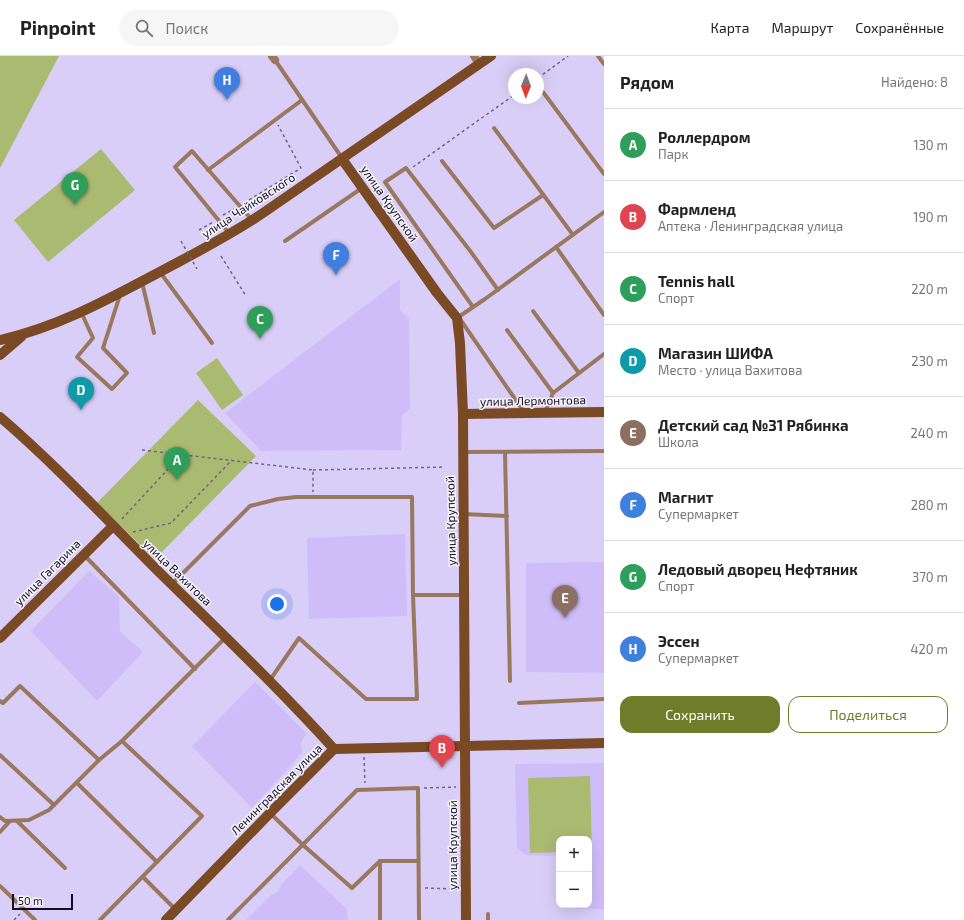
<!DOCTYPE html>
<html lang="ru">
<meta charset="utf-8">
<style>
:root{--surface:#fff;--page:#f6f6f6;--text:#222;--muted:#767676;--line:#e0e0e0;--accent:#6f7d2b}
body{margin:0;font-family:"Exo 2",sans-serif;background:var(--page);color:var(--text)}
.controls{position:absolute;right:12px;bottom:12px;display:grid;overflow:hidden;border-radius:8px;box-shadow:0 4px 16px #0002}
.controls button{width:36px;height:36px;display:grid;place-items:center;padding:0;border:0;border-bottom:1px solid var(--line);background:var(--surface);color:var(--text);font:20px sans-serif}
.compass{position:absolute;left:508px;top:12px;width:36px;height:36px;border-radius:50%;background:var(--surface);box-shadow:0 4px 16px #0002;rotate:181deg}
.scale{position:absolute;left:12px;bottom:10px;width:61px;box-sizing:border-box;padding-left:4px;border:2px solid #150c24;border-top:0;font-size:11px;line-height:14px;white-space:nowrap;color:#150c24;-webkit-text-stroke:3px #f7f5fc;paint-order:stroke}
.you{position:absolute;left:277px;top:548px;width:14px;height:14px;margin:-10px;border:3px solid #fff;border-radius:50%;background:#1a73e8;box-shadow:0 0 0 6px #1a73e833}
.badge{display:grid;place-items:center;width:26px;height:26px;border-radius:50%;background:var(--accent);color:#fff;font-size:13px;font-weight:700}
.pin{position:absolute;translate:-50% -33px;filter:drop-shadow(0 1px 2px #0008)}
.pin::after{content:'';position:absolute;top:21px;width:14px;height:12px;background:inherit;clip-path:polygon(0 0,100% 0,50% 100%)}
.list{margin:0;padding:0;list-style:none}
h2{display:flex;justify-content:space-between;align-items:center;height:52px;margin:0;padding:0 16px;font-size:17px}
h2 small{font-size:13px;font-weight:400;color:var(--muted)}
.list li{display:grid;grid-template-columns:26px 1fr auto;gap:12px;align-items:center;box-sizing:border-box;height:72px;padding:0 16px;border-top:1px solid var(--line)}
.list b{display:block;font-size:15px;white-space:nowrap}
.list p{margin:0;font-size:13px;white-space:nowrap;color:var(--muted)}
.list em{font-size:13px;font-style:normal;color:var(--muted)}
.actions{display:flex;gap:8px;padding:12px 16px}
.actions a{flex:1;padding:9px 0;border:1px solid var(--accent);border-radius:12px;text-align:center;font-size:14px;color:var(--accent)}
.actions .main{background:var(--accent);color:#fff}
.icon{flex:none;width:22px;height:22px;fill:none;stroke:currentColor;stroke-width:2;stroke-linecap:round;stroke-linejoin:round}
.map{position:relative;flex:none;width:604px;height:864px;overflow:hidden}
header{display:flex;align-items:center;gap:24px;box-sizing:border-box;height:56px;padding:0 20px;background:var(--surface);border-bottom:1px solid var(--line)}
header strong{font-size:19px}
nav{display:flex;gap:22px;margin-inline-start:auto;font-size:14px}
.search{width:280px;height:36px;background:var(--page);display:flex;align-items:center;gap:10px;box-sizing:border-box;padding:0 14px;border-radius:22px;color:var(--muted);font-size:15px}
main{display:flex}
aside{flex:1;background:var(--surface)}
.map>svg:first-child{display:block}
</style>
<header>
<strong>Pinpoint</strong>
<div class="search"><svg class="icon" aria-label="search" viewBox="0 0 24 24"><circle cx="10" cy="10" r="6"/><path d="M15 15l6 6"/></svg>Поиск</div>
<nav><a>Карта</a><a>Маршрут</a><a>Сохранённые</a></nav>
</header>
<main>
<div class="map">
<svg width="604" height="864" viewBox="0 0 604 864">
<rect width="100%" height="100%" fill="#d9cef7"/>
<!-- built -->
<g fill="#cfbdf9">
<polygon points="400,223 400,254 409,263 410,353 402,359 401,394 261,395 225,357"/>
<polygon points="405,478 407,560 309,563 307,482"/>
<polygon points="604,506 604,617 526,616 526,507"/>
<polygon points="89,515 119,541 120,576 141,594 142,597 97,645 31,575"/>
<polygon points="255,626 306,677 301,687 302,697 252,752 192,690"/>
<polygon points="604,707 604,853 576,853 575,849 589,849 589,783 559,783 559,800 526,799 517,792 515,708"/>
<polygon points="300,809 347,853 348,864 246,864 272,838 275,838 279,834 280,830"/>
</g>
<!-- green -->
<g fill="#abba71">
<polygon points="0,0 59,0 0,112"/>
<polygon points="101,93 135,134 48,206 14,164"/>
<polygon points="217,302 243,339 222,354 196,317"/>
<polygon points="198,344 256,400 155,503 97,447"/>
<polygon points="590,720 592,795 589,795 589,783 559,783 559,796 530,797 528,722"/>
</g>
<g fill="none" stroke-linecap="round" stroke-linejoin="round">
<!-- path -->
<g stroke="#6e6484" stroke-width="1.5" stroke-dasharray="3 3" stroke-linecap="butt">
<polyline points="538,22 568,0"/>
<polyline points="413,111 514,39"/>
<polyline points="244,147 301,112 278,69"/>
<polyline points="223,159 234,153"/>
<polyline points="199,174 213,166"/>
<polyline points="221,200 246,240"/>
<polyline points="142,394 313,414 313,436"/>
<polyline points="313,414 445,411"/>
<polyline points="122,463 181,399"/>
<polyline points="133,476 171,467 232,404"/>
<polyline points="364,701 365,727"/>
<polyline points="424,732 456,731"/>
<polyline points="425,832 457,833"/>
<polyline points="14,864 20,858"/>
</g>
<!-- lane -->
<g stroke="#99785f" stroke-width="4">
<polyline points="598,0 604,8"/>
<polyline points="275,4 342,102"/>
<polyline points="543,36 604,118"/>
<polyline points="494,72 573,179"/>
<polyline points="442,105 494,172 543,139"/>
<polyline points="208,114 302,44"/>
<polyline points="229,177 175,111 192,95 252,164"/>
<polyline points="285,185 362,132"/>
<polyline points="556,191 604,259"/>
<polyline points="160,216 212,287"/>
<polyline points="142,226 154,277"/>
<polyline points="473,251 385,126 406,112 471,196 498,234"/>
<polyline points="533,255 579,317"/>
<polyline points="81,256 93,282 77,301 112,333 127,317 103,292 120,239"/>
<polyline points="457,262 485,243 604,156"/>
<polyline points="460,263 524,356"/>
<polyline points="507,274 553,337 545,356"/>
<polyline points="553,337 604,298"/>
<polyline points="463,396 604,395"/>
<polyline points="505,396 510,625"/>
<polyline points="463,458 507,460"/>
<polyline points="85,500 195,613"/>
<polyline points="172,528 250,450 278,443 296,441 412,441 413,539 463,539"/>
<polyline points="270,624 299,582 366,643 417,643 413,539"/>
<polyline points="0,645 3,647 20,630 99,704"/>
<polyline points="519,647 604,643"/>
<polyline points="0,699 54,749 99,704 122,685"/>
<polyline points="77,727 157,806"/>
<polyline points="270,757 303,789 352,832 380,805"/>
<polyline points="0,761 5,765 29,764 49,754 54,749"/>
<polyline points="17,765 65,812"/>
<polyline points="0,776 10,765"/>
<polyline points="143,821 176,854"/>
<polyline points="0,830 35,864"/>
<polyline points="488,858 488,864"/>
<polyline points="100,864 202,760 122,685 226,581"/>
<polyline points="228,864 357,734 418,732 419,864"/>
<polyline points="380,864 380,805 418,805"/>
</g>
<!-- street -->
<g stroke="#99785f" stroke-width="8">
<polyline points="272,0 275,4"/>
<polyline points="474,0 479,8"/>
</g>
<!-- secondary -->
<g stroke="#794a23" stroke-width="10">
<polyline points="342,103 437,237 457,262 460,287 463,358 466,864"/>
<path d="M0 284C55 272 105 245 154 219 191 199 228 181 263 157L491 0"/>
<polyline points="0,299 21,281"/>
<polyline points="463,358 604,356"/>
<path d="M0 361C56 409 106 463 158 515 217 573 278 631 334 693"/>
<polyline points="0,582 113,470"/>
<polyline points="166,864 270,757 334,693 604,687"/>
</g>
<!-- path-bridge -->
<polyline stroke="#6e6484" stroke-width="1.5" stroke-dasharray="3 3" stroke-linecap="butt" points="181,185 197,213"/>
</g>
<g text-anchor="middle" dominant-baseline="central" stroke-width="3" stroke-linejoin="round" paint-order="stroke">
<!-- street labels -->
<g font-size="12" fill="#150c24" stroke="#f7f5fc">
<text transform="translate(390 147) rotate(55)">улица Крупской</text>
<text transform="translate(248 149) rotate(-33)">улица Чайковского</text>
<text transform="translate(533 344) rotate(-1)">улица Лермонтова</text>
<text transform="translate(450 465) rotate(-91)">улица Крупской</text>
<text transform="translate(47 516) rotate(-45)">улица Гагарина</text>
<text transform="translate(178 516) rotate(44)">улица Вахитова</text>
<text transform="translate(276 733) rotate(-45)">Ленинградская улица</text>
<text transform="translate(452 789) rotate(-90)">улица Крупской</text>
</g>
</g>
</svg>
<div class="controls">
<button>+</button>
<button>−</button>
</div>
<svg class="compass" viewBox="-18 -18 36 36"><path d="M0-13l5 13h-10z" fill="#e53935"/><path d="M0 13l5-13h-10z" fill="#767676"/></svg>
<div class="scale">50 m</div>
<div class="you"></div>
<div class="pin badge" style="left:177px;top:424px;background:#2e9e5b">A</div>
<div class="pin badge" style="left:442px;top:712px;background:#e0444e">B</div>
<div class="pin badge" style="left:260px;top:283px;background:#2e9e5b">C</div>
<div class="pin badge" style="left:81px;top:354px;background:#0f9aa8">D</div>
<div class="pin badge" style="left:565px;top:562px;background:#8d6e63">E</div>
<div class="pin badge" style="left:336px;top:219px;background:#3f7fe0">F</div>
<div class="pin badge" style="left:75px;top:149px;background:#2e9e5b">G</div>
<div class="pin badge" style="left:227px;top:44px;background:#3f7fe0">H</div>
</div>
<aside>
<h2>Рядом<small>Найдено: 8</small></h2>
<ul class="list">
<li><span class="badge" style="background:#2e9e5b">A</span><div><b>Роллердром</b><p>Парк</p></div><em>130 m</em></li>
<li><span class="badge" style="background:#e0444e">B</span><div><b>Фармленд</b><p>Аптека · Ленинградская улица</p></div><em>190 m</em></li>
<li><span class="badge" style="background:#2e9e5b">C</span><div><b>Tennis hall</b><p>Спорт</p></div><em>220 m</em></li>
<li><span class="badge" style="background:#0f9aa8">D</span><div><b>Магазин ШИФА</b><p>Место · улица Вахитова</p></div><em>230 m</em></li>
<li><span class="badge" style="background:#8d6e63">E</span><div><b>Детский сад №31 Рябинка</b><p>Школа</p></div><em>240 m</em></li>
<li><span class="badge" style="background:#3f7fe0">F</span><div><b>Магнит</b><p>Супермаркет</p></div><em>280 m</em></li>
<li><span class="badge" style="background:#2e9e5b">G</span><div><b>Ледовый дворец Нефтяник</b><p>Спорт</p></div><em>370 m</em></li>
<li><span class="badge" style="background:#3f7fe0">H</span><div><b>Эссен</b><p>Супермаркет</p></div><em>420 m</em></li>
</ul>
<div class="actions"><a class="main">Сохранить</a><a>Поделиться</a></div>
</aside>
</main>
